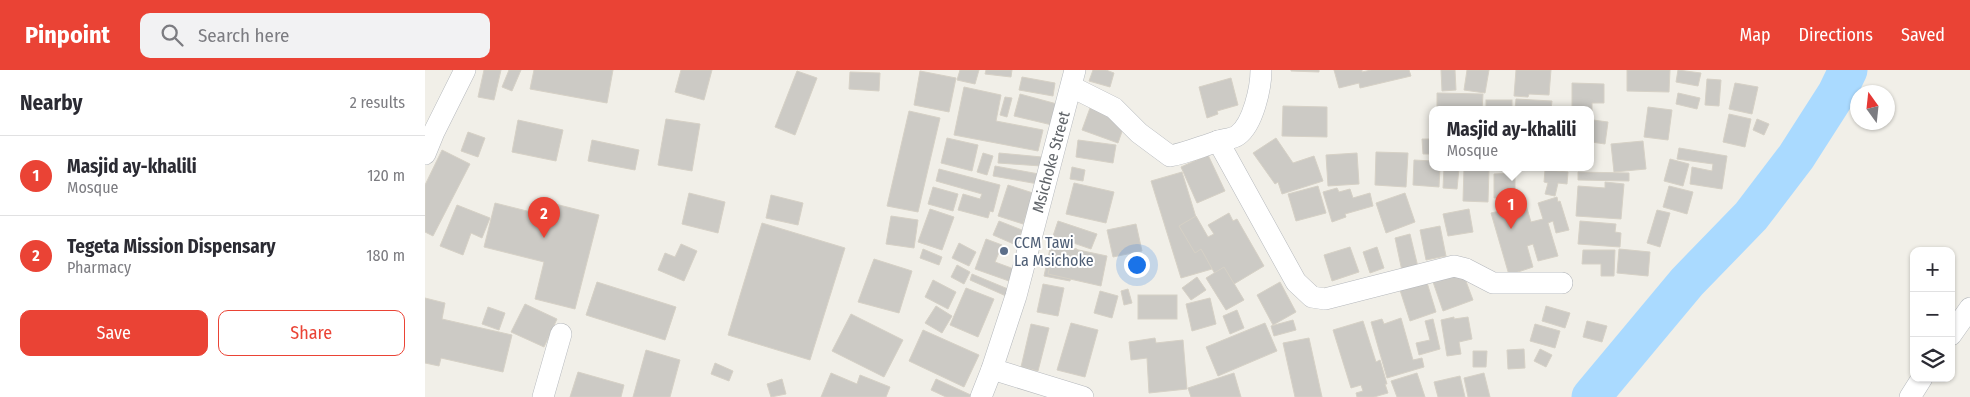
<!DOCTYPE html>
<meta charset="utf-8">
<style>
:root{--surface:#fff;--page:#f2f2f3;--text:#2b2b33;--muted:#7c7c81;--line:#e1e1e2;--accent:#ea4335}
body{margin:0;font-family:"Fira Sans Condensed",sans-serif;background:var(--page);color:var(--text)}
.controls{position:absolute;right:15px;bottom:15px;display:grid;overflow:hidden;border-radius:10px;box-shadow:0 1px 4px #0004}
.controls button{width:45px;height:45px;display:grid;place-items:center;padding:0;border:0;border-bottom:1px solid var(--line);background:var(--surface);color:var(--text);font:25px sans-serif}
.compass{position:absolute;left:1425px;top:15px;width:45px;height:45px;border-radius:50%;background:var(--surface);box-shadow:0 1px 4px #0004;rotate:345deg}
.you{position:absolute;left:711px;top:194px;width:18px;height:18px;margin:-12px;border:4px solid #fff;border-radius:50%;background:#1a73e8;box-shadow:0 0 0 8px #1a73e833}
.badge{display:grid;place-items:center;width:32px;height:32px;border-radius:50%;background:var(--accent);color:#fff;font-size:16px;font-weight:700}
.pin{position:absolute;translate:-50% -41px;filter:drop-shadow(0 1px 2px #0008)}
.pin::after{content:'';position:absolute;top:26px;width:18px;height:15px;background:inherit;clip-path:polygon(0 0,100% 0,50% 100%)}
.popup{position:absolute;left:1004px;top:36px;width:165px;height:65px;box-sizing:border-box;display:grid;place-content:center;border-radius:10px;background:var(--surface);filter:drop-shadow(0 1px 4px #0005);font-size:16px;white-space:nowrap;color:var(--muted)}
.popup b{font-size:19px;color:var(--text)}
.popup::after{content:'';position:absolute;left:50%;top:100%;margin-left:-10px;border:10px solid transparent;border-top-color:var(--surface)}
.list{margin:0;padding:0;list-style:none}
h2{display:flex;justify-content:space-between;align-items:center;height:65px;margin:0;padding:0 20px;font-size:21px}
h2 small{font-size:16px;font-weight:400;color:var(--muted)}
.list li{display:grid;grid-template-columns:32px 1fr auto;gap:15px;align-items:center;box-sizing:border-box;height:80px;padding:0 20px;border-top:1px solid var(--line)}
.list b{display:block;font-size:19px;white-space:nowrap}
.list p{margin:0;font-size:16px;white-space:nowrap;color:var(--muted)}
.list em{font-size:16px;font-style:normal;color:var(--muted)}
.actions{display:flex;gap:10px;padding:15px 20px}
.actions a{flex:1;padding:11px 0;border:1px solid var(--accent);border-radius:10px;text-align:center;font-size:18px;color:var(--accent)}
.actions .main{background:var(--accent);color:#fff}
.icon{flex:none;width:28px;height:28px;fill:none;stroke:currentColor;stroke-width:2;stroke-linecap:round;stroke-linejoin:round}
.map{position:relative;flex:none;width:1545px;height:327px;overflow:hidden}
header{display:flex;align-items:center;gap:30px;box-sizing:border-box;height:70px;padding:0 25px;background:var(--accent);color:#fff}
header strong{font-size:24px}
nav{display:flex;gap:28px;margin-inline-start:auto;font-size:18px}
.search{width:350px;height:45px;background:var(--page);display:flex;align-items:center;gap:12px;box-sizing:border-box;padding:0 18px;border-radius:10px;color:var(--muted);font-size:19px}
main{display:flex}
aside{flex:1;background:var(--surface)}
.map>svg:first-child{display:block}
</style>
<header>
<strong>Pinpoint</strong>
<div class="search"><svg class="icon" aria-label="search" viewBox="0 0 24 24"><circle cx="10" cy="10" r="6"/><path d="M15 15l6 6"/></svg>Search here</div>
<nav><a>Map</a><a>Directions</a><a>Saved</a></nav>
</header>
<main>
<aside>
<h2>Nearby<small>2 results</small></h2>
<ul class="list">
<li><span class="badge">1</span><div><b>Masjid ay-khalili</b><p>Mosque</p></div><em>120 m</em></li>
<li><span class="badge">2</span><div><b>Tegeta Mission Dispensary</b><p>Pharmacy</p></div><em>180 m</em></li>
</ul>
<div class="actions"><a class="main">Save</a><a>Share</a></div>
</aside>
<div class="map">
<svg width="1545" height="327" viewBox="0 0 1545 327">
<rect width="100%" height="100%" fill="#f1efe8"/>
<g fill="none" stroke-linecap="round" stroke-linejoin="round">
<!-- river -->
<polyline stroke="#aadaff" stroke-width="39" points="1166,327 1262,212 1326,146 1371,87 1412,23 1423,0"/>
</g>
<!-- building -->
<g fill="#cccac5" stroke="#d6d1c6">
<polygon points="59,0 76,0 69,30 53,27"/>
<polygon points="84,0 96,0 87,21 77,17"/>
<polygon points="109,0 188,0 182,33 105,19"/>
<polygon points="256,0 287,0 279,30 250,22"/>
<polygon points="535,0 554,0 550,14 532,10"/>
<polygon points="561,0 587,0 586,7 560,4"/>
<polygon points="668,0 681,0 689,3 685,17 664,11"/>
<polygon points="866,0 894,0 894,2 866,1"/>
<polygon points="909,0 937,0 937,2 946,0 984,0 986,6 935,18 934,13 914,18"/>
<polygon points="1016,0 1030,0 1031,20 1017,21"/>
<polygon points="1042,0 1064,0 1060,23 1039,20"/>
<polygon points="1091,0 1126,0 1124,25 1104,24 1103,27 1089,26"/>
<polygon points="1202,0 1245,0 1244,22 1202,21"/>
<polygon points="1253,0 1276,3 1273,16 1251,12"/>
<polygon points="372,1 392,8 370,65 350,57"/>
<polygon points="495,1 531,8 524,42 489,35"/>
<polygon points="425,2 455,3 454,21 424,19"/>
<polygon points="597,7 630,13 628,26 594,20"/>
<polygon points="806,8 813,35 792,41 793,44 782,48 774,17"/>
<polygon points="1282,9 1296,10 1294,36 1280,35"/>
<polygon points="1147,13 1179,14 1179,33 1167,33 1167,45 1165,45 1165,40 1147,40"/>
<polygon points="1310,13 1333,17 1327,44 1304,39"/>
<polygon points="539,17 576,25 571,51 618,60 613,81 529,65"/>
<polygon points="1012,23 1058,24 1057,40 1012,40"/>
<polygon points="1253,23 1275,28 1272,39 1251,34"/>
<polygon points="595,24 632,34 627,55 589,46"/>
<polygon points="580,27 587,28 582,47 575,45"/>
<polygon points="1091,29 1127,31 1126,40 1090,40"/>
<rect x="1061" y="30" width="26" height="10"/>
<polygon points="858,36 902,37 902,67 857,66"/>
<polygon points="1223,37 1247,40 1243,70 1219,67"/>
<polygon points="665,38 701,50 693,73 657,60"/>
<polygon points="484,41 515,48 493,142 462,136"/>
<polygon points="1304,44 1326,49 1320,77 1298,72"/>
<polygon points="241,49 275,54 267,101 233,95"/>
<polygon points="1332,49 1344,54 1339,65 1328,60"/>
<polygon points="93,50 138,60 131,91 87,82"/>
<polygon points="1168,50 1183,52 1180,74 1166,72"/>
<polygon points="43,62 60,68 53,87 36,81"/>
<polygon points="522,68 553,75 547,101 516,93"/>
<polygon points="851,68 868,93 889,86 898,111 857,124 853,112 850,114 828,83"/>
<polygon points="997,69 1007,69 1007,84 998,84"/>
<polygon points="167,70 214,80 210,100 163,91"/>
<polygon points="653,70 691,75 688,93 651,87"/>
<polygon points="1218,71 1221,99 1189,102 1186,74"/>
<polygon points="1254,78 1302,86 1297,119 1265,114 1267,97 1287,101 1288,94 1252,89"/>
<polygon points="17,80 45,94 8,166 0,162 0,115"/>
<polygon points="951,82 983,83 981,117 950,115"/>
<polygon points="558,83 568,86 562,105 552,102"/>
<polygon points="574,83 617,87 616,96 573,93"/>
<polygon points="932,83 934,114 903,116 901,85"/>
<polygon points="783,85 800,121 772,133 756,97"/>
<polygon points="1245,89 1264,94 1258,116 1239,111"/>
<polygon points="989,90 1007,91 1007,98 1015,98 1014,117 988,115"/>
<polygon points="570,96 614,104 613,114 568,106"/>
<polygon points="647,97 660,100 658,111 645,109"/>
<polygon points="1019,98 1034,98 1032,119 1018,118"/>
<polygon points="1039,98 1064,98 1063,132 1038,131"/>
<polygon points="514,99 575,115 568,142 565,141 563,148 533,140 538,124 555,129 557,124 511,111"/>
<polygon points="1120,100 1143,102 1142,114 1133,113 1130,126 1120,124 1123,113 1119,112"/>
<polygon points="757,102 787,199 756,208 726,111"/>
<polygon points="1153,102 1204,103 1204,111 1153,110"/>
<polygon points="1090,103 1090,128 1069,128 1069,104"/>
<polygon points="1180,112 1199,114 1196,149 1151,146 1153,116 1180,118"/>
<polygon points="649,113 689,122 681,153 641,144"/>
<polygon points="583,115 608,123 598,154 573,146"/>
<polygon points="893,116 901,143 871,151 863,124"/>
<polygon points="1244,116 1268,122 1262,144 1238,137"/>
<polygon points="508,117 533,124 528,141 503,134"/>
<polygon points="912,118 914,122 925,119 928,128 945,123 948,136 920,144 921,147 907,152 898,122"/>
<polygon points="264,123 300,132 293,163 257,154"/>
<polygon points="980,123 990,152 961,163 951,133"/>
<polygon points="346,125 378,133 373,155 341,148"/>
<polygon points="1132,127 1133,132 1135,131 1144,160 1131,163 1128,151 1123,153 1133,186 1113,191 1108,174 1102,176 1108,197 1084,205 1066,143 1101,135 1106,152 1118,149 1113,133"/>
<polygon points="70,133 122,146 126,133 174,145 150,239 110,229 119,192 59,177"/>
<polygon points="32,135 65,148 57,168 46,163 38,185 15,176"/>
<polygon points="505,139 529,147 517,180 493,172"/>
<polygon points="1044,139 1048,162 1023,166 1018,144"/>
<polygon points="1232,140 1245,143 1235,177 1222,173"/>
<polygon points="804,143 808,151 812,149 839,196 799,220 776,179 770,183 754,156 771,146 783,167 789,164 783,155"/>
<polygon points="466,146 493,150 489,178 461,174"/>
<polygon points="574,151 597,160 591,175 568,165"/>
<polygon points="633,151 672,164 666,179 628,166"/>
<polygon points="1155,151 1191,154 1190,162 1196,163 1195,177 1153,174"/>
<polygon points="337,153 420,178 385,290 303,265"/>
<polygon points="711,154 717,181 688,187 682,160"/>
<polygon points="1015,156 1021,186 1001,190 995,160"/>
<polygon points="985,164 993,197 977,201 970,168"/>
<polygon points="561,169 577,175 570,192 589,199 584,211 550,199"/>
<polygon points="534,173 551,182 544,196 527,188"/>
<polygon points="256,174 272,181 259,211 233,200 240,183 250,187"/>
<polygon points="626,174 652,179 645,211 619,206"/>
<polygon points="630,175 682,186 676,216 623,204"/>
<polygon points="925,177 934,202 907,211 899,185"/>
<polygon points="952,177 959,198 945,203 938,182"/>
<polygon points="498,179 517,187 514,195 495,188"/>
<polygon points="1194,179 1225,182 1223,206 1192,203"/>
<polygon points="1158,180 1190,180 1189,206 1176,206 1176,194 1157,194"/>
<polygon points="449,189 487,201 474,243 433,232"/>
<polygon points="532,195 545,202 539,214 526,207"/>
<polygon points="799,197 819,230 801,240 781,208"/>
<polygon points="1036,198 1048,230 1018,241 1007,209"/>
<polygon points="547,204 583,219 581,226 545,210"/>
<polygon points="1000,206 1011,242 985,251 973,214"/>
<polygon points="772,207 781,220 766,230 757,218"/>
<polygon points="508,210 531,222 523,239 500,227"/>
<polygon points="172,212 251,237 240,270 161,245"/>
<polygon points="855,212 871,242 848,255 832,225"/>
<polygon points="618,214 639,218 633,246 612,242"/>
<polygon points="541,218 569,229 553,267 525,255"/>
<polygon points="703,219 707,233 699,235 696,221"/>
<polygon points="675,221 693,226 687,248 669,243"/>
<rect x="713" y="225" width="39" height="24"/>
<polygon points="0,228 20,233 17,249 87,265 78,302 16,288 14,296 0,293"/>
<polygon points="785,228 791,254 767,261 761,234"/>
<polygon points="100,234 132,249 119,277 86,262"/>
<polygon points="511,236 527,246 517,263 500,253"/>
<polygon points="1121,236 1145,243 1140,258 1117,251"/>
<polygon points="63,237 80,243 74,260 57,254"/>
<polygon points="812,240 819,258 805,264 798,246"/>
<polygon points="426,244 478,270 459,307 407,281"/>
<polygon points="1029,247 1029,249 1043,247 1047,269 1034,272 1036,284 1022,286 1016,250"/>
<polygon points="976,248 988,290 997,288 999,297 962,308 946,252 957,249 959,254"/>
<polygon points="1008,249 1015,279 994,285 991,273 1005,270 1000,251"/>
<polygon points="868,250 871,260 849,266 846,256"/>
<polygon points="938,251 951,292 955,290 962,314 960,314 963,323 949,327 932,327 931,323 938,321 936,315 926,318 908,260"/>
<polygon points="1162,251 1182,256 1177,272 1158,267"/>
<polygon points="646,253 673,260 660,307 632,300"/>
<polygon points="840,253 852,281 793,306 781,277"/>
<polygon points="606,254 624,258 613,301 596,297"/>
<polygon points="1110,254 1135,261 1130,278 1105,271"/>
<polygon points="498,260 554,285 539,317 484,291"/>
<polygon points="730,268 731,273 758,270 762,319 724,323 722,288 706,290 704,272"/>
<polygon points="884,268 897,327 870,327 858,273"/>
<polygon points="1099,279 1100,298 1083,299 1082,280"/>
<polygon points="1115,279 1127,285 1121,297 1109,291"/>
<polygon points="221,280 255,290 245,327 208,327"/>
<polygon points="1048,281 1062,281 1061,297 1048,297"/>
<polygon points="290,293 308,301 304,311 286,304"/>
<polygon points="153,302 199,315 196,327 145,327"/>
<polygon points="406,303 432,314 435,305 465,317 461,327 396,327"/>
<polygon points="809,303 816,327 766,327 763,318"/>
<polygon points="992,303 1000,327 972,327 966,311"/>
<polygon points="1059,303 1065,327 1043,327 1039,308"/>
<polygon points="1035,306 1040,327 1013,327 1009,312"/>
<polygon points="357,309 361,324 346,327 342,314"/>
<polygon points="511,309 548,326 548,327 521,327 506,320"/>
</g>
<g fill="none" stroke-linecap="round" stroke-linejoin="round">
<defs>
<g id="minor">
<path d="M647 17 689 38 714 63 745 86C762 83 777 76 794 71 800 69 808 69 813 65 828 54 836 18 836 0"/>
<polyline points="793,71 871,212 887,227 900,229 1029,196 1041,199 1068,213 1137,213"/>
<polyline points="0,84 9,62 40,0"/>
<polyline points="1526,265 1545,238"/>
<polyline points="567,299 658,327"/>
<polyline points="118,327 136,264"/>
<polyline points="556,327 567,299 591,226 650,0"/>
<polyline points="1485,327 1497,308"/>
</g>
</defs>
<!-- minor casing -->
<use href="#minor" stroke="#b5b8bc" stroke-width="22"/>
<!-- minor -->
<use href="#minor" stroke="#fff" stroke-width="21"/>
</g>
<!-- markers -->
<circle fill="#5c6f8a" stroke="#fff" stroke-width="2" cx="579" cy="181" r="5"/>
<g text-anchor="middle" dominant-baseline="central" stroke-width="4" stroke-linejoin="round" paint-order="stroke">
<!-- street labels -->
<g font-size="16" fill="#5f6368" stroke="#fff">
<text transform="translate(626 92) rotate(-75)">Msichoke Street</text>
</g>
<!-- service labels -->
<g font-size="16" fill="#4e5e75" stroke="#fff" text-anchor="start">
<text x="589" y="172">CCM Tawi<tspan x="589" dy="18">La Msichoke</tspan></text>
</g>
</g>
</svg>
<div class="controls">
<button>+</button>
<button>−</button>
<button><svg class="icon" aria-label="layers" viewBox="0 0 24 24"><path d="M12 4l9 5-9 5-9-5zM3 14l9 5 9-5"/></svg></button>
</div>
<svg class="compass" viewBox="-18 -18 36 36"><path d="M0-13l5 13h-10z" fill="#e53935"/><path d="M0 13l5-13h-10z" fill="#7c7c81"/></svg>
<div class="you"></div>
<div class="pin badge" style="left:1086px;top:159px">1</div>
<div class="popup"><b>Masjid ay-khalili</b>Mosque</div>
<div class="pin badge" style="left:119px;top:168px">2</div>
</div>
</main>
